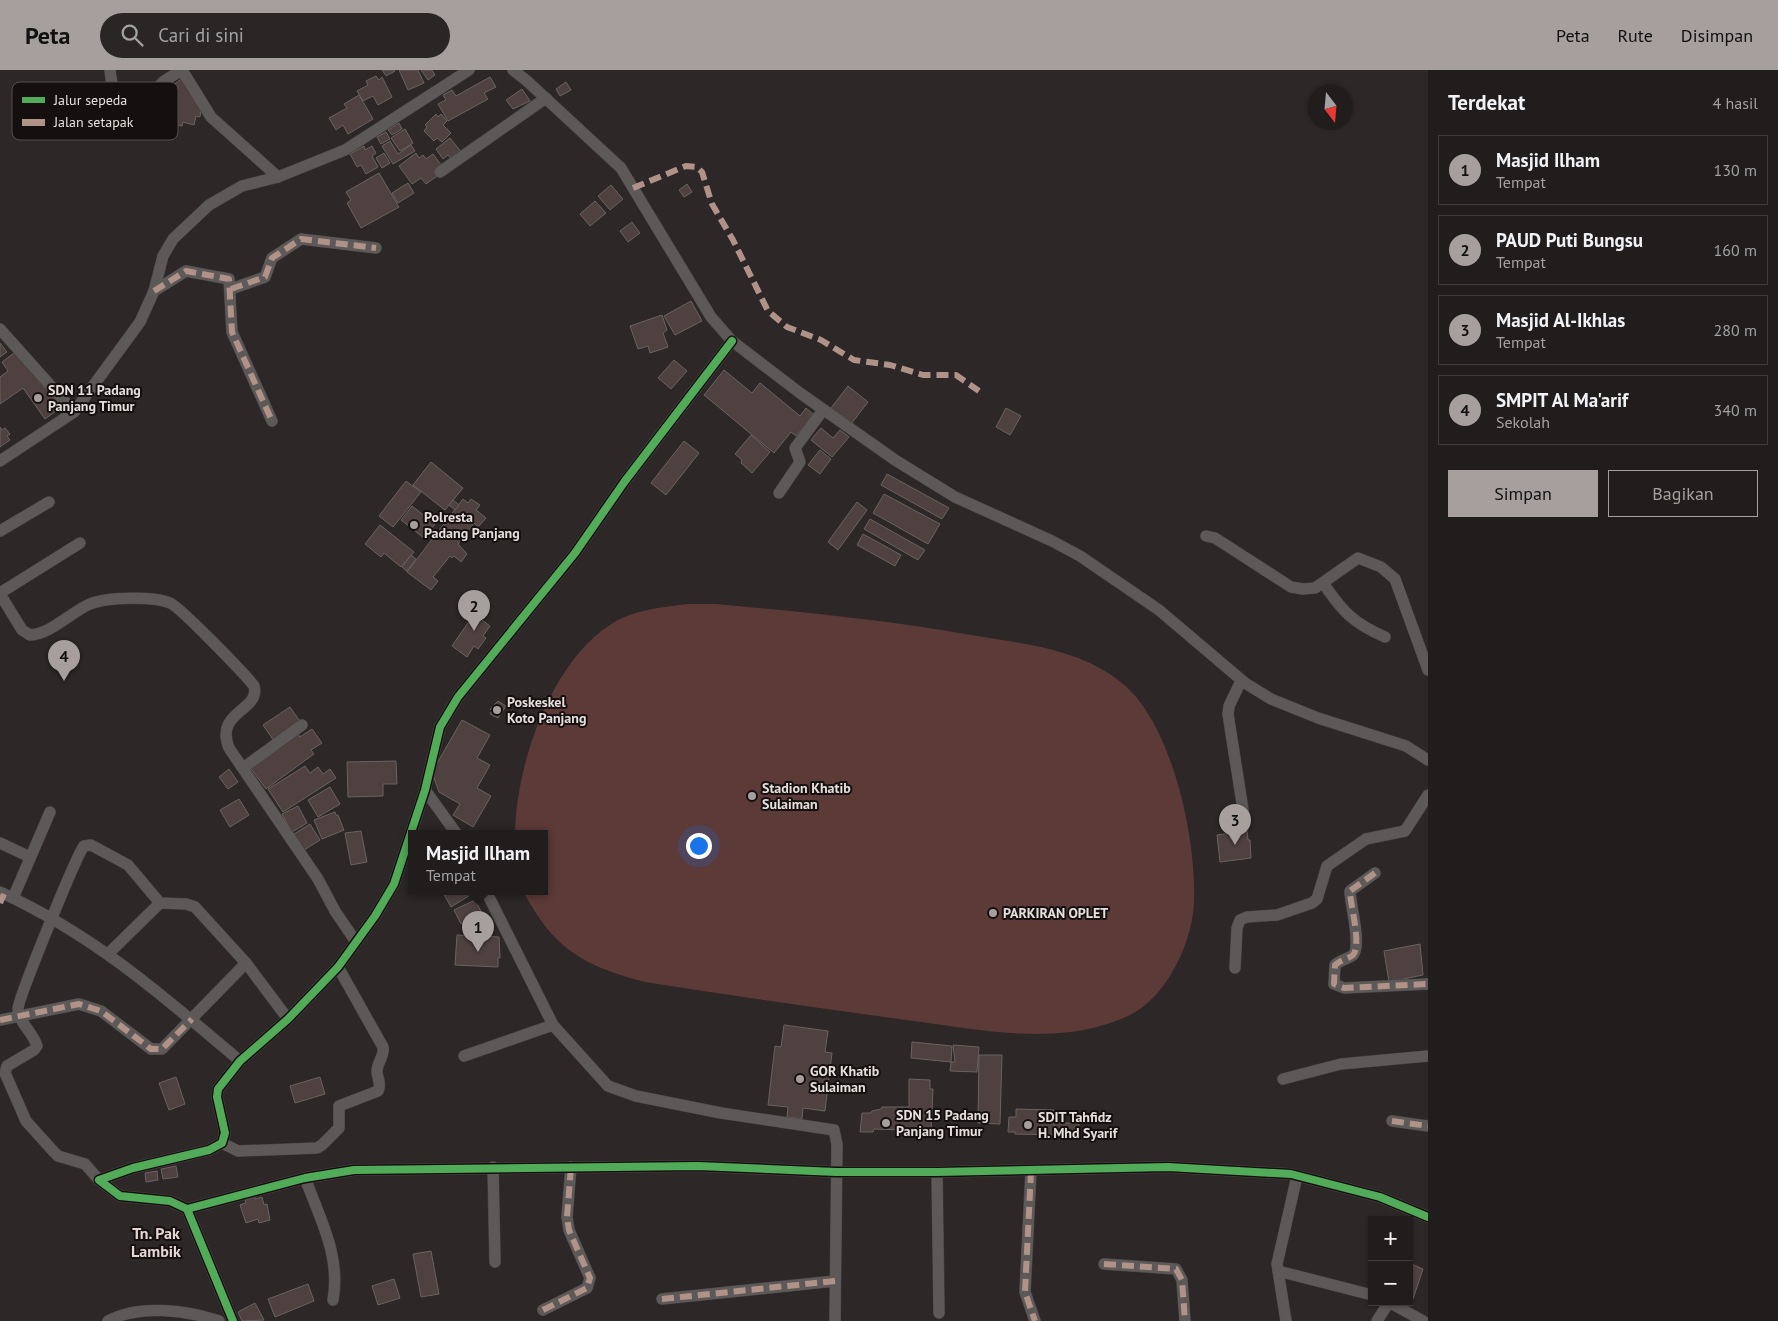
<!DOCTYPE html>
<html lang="id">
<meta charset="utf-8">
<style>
:root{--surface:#221d1d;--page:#2a2626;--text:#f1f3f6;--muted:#a2a2a4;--line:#3f3b3b;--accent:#a69f9e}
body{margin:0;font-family:"PT Sans",sans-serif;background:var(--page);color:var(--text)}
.controls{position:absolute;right:15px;bottom:15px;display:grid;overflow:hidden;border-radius:0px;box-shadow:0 1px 4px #0004}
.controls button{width:45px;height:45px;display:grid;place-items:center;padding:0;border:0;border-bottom:1px solid var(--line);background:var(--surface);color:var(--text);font:25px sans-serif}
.compass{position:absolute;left:1308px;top:15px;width:45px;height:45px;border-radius:50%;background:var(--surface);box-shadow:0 1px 4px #0004;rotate:164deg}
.you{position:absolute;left:698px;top:775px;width:18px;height:18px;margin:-12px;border:4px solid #fff;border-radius:50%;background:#1a73e8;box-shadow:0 0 0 8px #1a73e833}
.badge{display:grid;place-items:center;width:32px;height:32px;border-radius:50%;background:var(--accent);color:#111;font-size:16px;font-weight:700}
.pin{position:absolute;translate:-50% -41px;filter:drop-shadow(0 1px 2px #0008)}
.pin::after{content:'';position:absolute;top:26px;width:18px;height:15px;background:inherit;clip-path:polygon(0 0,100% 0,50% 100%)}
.popup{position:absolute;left:408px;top:760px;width:140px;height:65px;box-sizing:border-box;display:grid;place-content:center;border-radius:0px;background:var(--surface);filter:drop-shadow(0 1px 4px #0005);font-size:16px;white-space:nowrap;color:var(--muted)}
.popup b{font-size:19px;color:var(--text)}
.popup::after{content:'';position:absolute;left:50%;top:100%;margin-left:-10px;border:10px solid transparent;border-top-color:var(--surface)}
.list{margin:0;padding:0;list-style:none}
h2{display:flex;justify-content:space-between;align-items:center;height:65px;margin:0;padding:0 20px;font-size:21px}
h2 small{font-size:16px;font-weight:400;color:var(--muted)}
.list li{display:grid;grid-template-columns:32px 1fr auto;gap:15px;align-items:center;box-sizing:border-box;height:70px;margin:0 10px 10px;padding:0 10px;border:1px solid var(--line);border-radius:0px}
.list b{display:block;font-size:19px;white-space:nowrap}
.list p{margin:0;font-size:16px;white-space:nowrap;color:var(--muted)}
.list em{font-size:16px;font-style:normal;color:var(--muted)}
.actions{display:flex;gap:10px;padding:15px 20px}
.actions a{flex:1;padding:11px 0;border:1px solid var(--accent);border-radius:0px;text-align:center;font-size:18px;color:var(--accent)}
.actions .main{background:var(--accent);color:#111}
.icon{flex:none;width:28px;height:28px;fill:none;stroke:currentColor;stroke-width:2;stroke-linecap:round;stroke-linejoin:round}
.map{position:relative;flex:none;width:1428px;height:1251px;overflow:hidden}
header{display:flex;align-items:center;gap:30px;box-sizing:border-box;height:70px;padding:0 25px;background:var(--accent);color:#111}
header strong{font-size:24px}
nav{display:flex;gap:28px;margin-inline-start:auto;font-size:18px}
.search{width:350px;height:45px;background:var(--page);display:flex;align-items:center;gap:12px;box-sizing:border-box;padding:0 18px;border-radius:28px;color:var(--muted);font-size:19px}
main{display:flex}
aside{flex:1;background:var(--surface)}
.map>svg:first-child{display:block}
</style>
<header>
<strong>Peta</strong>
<div class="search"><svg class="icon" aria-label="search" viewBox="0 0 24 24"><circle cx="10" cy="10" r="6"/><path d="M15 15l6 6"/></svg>Cari di sini</div>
<nav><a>Peta</a><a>Rute</a><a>Disimpan</a></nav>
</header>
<main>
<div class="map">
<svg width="1428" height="1251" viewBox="0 0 1428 1251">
<rect width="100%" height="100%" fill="#2d2727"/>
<!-- green -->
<path fill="#5c3a38" d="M688 534H716C802 542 886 550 971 565 1024 574 1079 578 1122 613 1173 654 1197 771 1194 834 1192 869 1172 914 1144 936 1133 945 1117 951 1104 955 1041 974 970 958 906 950 819 938 732 926 645 912 583 896 553 878 523 821H544V763H515C516 693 553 585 618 550 640 539 664 537 688 534Z"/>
<!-- building -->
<g fill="#4f4140" stroke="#686362">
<polygon points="382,0 394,0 395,1 386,6"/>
<polygon points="399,0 418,0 424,13 408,20"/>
<polygon points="421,0 432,0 435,5 428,10"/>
<polygon points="185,6 202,34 200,47 196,46 194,55 183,52 182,56 163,52 161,47 154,46 157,28"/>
<polygon points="376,6 379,10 382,7 392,27 378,35 373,26 363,31 357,21 368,15 366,11"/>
<polygon points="490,7 496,17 484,23 488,29 448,51 438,34 446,30 443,25 452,20 456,26"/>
<polygon points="566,12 571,20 560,26 556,19"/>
<polygon points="522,19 530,31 513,39 506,30"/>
<polygon points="359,25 373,49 348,64 343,55 336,60 329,48 347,38 344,34"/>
<polygon points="436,44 438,47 441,44 447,51 443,55 451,63 442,72 437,68 434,71 424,61 427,57 425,55"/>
<polygon points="399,53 402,59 392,65 388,60"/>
<polygon points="405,59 413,73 400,81 391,68"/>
<polygon points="386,62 390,69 381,74 377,67"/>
<polygon points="450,68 462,83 452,90 448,85 443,89 436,79"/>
<polygon points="390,71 398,84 411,75 415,81 393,94 382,76"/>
<polygon points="364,76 365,80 372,76 376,83 372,86 378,97 366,104 361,95 357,97 350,84"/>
<polygon points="384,83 390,93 382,98 376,88"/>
<polygon points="416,83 419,88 423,85 426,89 433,84 442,96 440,104 426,114 421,108 412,114 399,96"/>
<polygon points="379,103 399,137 361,158 347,133 351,130 346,122"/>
<polygon points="408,113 414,123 398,133 392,123"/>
<polygon points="687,114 692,122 684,127 679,120"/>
<polygon points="611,115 623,129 610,140 598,126"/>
<polygon points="595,131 606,143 590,156 580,144"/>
<polygon points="632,152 640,163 628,172 620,161"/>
<polygon points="691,231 702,251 675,265 664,246"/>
<polygon points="662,245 667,260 663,263 668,277 650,283 648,276 638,279 630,256"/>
<polygon points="0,273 7,282 0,287"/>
<polygon points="18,280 63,336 45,349 23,318 0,334 0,307 8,301 2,292"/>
<polygon points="674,290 687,301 671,319 658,308"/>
<polygon points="724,300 752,323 760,313 800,346 806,338 814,345 796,366 791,362 774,383 704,325"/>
<polygon points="848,316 868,332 851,354 831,338"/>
<polygon points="1006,338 1021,346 1010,365 996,357"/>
<polygon points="0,357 2,360 5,358 10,364 7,366 10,370 0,377"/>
<polygon points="821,358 833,368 840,360 849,367 832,387 811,370"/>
<polygon points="751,365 770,382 752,403 741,393 742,390 735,384"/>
<polygon points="684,371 699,383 666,425 651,413"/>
<polygon points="820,380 831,389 820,404 808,395"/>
<polygon points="431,392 463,418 445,440 413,415"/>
<polygon points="887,404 949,438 942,449 881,415"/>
<polygon points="406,411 421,422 393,457 379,446"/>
<polygon points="884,424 940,454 928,474 873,443"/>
<polygon points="463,429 468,433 471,429 480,435 476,440 486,448 478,457 474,453 458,474 467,484 461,492 454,486 452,488 450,486 433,507 438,511 431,520 407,502"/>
<polygon points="453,430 459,435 455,440 449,435"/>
<polygon points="857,432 867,440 838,480 828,472"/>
<polygon points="412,436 435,454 424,468 401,450"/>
<polygon points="870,449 925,480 918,490 864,459"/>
<polygon points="380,455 414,482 401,497 384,483 381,487 365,474"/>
<polygon points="431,459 437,463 433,468 427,463"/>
<polygon points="863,464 901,485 895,496 857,475"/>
<polygon points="411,485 416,489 407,501 402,497"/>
<polygon points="474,544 490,556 483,566 486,568 478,579 474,576 467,587 452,576"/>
<polygon points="498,631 506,636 498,648 490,644 492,641 490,639"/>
<polygon points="290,637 301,653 274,671 263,655"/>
<polygon points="462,650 490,665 477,688 490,695 477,718 491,726 473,757 453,745 460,734 439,722 432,702"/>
<polygon points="312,659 322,673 311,680 314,684 266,719 249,696 297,662 300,667"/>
<polygon points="396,691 397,714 383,714 383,726 348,727 347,692"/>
<polygon points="305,696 310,703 318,697 323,704 330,699 336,708 283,742 268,719"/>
<polygon points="229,699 238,712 228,719 219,707"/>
<polygon points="330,717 340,734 318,747 308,730"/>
<polygon points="239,729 249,745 230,757 220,740"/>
<polygon points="298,736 307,753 292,762 282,744"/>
<polygon points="335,742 336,745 338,745 344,760 322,769 314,750"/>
<polygon points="310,754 320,770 304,780 294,764"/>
<polygon points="361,761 367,792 351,795 345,763"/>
<polygon points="1247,761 1248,770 1250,770 1251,788 1220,792 1217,765"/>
<polygon points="442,821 470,821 472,824 451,837"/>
<polygon points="475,830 482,843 461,854 454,840"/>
<polygon points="457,865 499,867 500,888 498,888 498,897 455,895"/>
<polygon points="1420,874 1423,905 1389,912 1384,881"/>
<polygon points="784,955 828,961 825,982 832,983 825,1041 803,1038 802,1049 787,1047 788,1037 768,1035 775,976 781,977"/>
<polygon points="912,972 952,976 951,992 911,988"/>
<polygon points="953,975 979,977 977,1002 950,1001 951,992 955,992"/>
<polygon points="979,985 1002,985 1000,1054 978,1053"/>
<polygon points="176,1007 185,1034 169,1040 159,1013"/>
<polygon points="320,1007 325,1024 295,1033 290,1016"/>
<polygon points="909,1009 930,1010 930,1019 933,1019 931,1061 874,1059 873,1062 860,1062 862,1043 871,1043 872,1041 881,1039 882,1037 909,1037"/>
<polygon points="1016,1039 1054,1040 1054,1065 1015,1064 1015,1062 1008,1062 1009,1047 1016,1047"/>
<polygon points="1054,1053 1079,1053 1079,1066 1056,1066"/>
<polygon points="176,1096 178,1107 163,1109 161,1099"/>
<polygon points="157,1101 158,1110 146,1112 145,1103"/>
<polygon points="255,1127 255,1129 262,1127 264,1135 267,1134 270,1150 259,1153 258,1149 246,1153 240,1135 246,1133 245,1130"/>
<polygon points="431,1181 439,1224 421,1227 413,1184"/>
<polygon points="1409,1193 1423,1199 1413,1229 1409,1228"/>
<polygon points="394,1209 400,1228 378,1235 372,1216"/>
<polygon points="308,1214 314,1231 275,1247 268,1229"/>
<polygon points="255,1233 264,1250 242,1251 238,1242"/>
</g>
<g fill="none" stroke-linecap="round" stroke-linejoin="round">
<defs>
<g id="minor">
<path d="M110 0C112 17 113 35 133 36L145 31 164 11 182 0"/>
<polyline points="182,0 211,47 278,107"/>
<polyline points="513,0 527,11 621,98 711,247 732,271 800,323 895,390 955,427 1052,471 1080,486 1159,540 1245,613 1271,629 1318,648 1406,676 1428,690"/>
<polyline points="440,102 546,28"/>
<polyline points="231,219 265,207 272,188 301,169 376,178"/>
<polyline points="154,221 186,201 229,209 232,262 272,351"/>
<polyline points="0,259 74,342"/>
<polyline points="0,391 74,342 140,252 154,221 163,186 173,169 209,135 242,116 278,107 345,80 469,0"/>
<polyline points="779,423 800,392 795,378 823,340"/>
<polyline points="0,461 49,432"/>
<polyline points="1206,466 1215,468 1291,517 1303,519 1315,518 1358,488 1381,497 1395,509 1428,600"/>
<path d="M1323 513C1343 542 1353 553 1385 567"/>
<polyline points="0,523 80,473"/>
<path d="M0 524 22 560 30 565C51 564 71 542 90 534 107 527 154 526 170 533 180 537 245 604 254 616 261 641 214 641 229 678L318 809 335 841 356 872"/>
<polyline points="1241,611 1229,636 1228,644 1244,746"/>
<polyline points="243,698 302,655"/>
<polyline points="425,720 456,763"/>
<polyline points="0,773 30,787"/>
<path d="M1375 803 1350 821C1350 834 1362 875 1353 885 1348 889 1340 890 1335 895L1334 914 1344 918 1428 914"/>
<polyline points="486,821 553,955 608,1016 636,1026 721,1043 834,1060 837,1074 835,1251"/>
<path d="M0 822C94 865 162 925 240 991"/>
<polyline points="13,828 50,742"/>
<polyline points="108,884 160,833"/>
<polyline points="1235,898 1237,858 1240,850 1247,847 1277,845 1312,833 1317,829 1327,796 1366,769 1405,761 1428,725"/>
<polyline points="0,950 79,934 101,941 151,979 162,979 246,893"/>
<polyline points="464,986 553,955"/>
<polyline points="1283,1009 1341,994 1428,986"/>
<polyline points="1392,1051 1428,1056"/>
<path d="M222 1073 238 1081 317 1078 322 1075 339 1058V1036L378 1021C382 1013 377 1009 377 1001 377 992 385 986 383 977L338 897"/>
<polyline points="493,1097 495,1192"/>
<polyline points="1031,1101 1025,1222 1035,1251"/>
<polyline points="937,1102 939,1243"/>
<path d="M305 1108C320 1149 341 1186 333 1230"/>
<path d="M99 1110 85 1094 58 1086 54 1082 26 1051 5 1003 7 996 34 980 37 976C33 962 19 953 18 939 18 929 76 786 84 776L91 775 128 795 160 833 186 834 195 837 246 893 288 949"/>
<polyline points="187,1139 305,1108 354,1100 698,1096 836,1102 937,1102 1168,1097 1291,1104 1380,1127 1428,1147"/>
<polyline points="1104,1194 1176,1199 1182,1210 1185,1251"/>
<polyline points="1278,1201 1372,1225"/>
<polyline points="662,1229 835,1211"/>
<polyline points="1389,1232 1423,1251"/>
<polyline points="543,1240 587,1218 590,1208 569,1160 567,1147 571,1097"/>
<path d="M108 1251C139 1234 186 1240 219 1251"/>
<polyline points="233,1251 187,1139 170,1131 120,1126 99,1110 133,1098 209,1080 222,1073 225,1063 217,1027 218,1019 240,991 288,949 338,897 375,846 394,814 425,720 440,657 458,627 575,483 625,411 732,271"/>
<polyline points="1286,1251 1277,1194 1297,1106"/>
<polyline points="1377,1251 1389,1232"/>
</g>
</defs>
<!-- minor casing -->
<use href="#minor" stroke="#474242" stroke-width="12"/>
<!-- minor -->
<use href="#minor" stroke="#5e5959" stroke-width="11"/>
<!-- quiet -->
<g stroke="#af9288" stroke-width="6" stroke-dasharray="12 6" stroke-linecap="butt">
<polyline points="633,118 686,96 697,97 702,102 712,134 733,170 768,241 787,257 821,270 854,290 890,295 923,305 956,305 979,321"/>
<polyline points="231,219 265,207 272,188 301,169 376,178"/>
<polyline points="154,221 186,201 229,209 232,262 272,351"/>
<path d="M1375 803 1350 821C1350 834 1362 875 1353 885 1348 889 1340 890 1335 895L1334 914 1344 918 1428 914"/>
<polyline points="0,833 4,824"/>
<polyline points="0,950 79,934 101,941 151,979 162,979 192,949"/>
<polyline points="1392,1051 1428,1056"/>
<polyline points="1031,1101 1025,1222 1035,1251"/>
<polyline points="1104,1194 1176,1199 1182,1210 1185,1251"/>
<polyline points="662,1229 835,1211"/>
<polyline points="543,1240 587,1218 590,1208 569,1160 567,1147 571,1097"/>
</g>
<defs>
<g id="cycleway">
<polyline points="187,1139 305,1108 354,1100 698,1096 836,1102 937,1102 1168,1097 1291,1104 1380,1127 1428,1147"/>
<polyline points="233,1251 187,1139 170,1131 120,1126 99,1110 133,1098 209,1080 222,1073 225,1063 217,1027 218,1019 240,991 288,949 338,897 375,846 394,814 425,720 440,657 458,627 575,483 625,411 732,271"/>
</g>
</defs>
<!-- cycleway casing -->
<use href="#cycleway" stroke="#15100f" stroke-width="11"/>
<!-- cycleway -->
<use href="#cycleway" stroke="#51ab58" stroke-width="8"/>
</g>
<!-- markers -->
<g fill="#a69f9e" stroke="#15100f" stroke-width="2">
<circle cx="38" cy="328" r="5"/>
<circle cx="414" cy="455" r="5"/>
<circle cx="497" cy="640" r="5"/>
<circle cx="752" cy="726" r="5"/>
<circle cx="993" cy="843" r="5"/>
<circle cx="800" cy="1009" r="5"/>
<circle cx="886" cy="1053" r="5"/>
<circle cx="1028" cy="1055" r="5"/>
</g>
<g text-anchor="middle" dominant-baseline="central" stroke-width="4" stroke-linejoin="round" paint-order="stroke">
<!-- poi labels -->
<g font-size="14" font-weight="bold" fill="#e7dfde" stroke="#15100f" text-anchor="start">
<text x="48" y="320">SDN 11 Padang<tspan x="48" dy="16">Panjang Timur</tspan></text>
<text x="424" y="447">Polresta<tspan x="424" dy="16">Padang Panjang</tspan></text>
<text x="507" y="632">Poskeskel<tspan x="507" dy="16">Koto Panjang</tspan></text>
<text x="762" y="718">Stadion Khatib<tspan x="762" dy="16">Sulaiman</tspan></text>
<text x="1003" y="843">PARKIRAN OPLET</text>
<text x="810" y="1001">GOR Khatib<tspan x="810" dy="16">Sulaiman</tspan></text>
<text x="896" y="1045">SDN 15 Padang<tspan x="896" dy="16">Panjang Timur</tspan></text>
<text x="1038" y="1047">SDIT Tahfidz<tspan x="1038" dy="16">H. Mhd Syarif</tspan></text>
</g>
<!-- quarter labels -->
<g font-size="16" font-weight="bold" fill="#e5d5d4" stroke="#15100f">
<text x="156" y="1163">Tn. Pak<tspan x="156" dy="18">Lambik</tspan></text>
</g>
</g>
<!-- legend -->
<rect x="12" y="12" width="166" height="58" rx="8" fill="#15100f" stroke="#544e4d" stroke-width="1"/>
<rect x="22" y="27" width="23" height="6" fill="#51ab58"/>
<rect x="22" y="49" width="23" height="7" fill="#af9288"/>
<g font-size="14" fill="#e7dfde">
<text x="54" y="35">Jalur sepeda</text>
<text x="54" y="57">Jalan setapak</text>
</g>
</svg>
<div class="controls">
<button>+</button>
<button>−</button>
</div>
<svg class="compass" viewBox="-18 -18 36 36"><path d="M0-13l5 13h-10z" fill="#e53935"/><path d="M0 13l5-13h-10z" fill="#a2a2a4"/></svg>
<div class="you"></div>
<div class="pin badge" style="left:478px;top:882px">1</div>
<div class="popup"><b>Masjid Ilham</b>Tempat</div>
<div class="pin badge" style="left:474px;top:561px">2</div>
<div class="pin badge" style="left:1235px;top:775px">3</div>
<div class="pin badge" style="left:64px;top:611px">4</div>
</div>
<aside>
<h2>Terdekat<small>4 hasil</small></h2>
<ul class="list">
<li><span class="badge">1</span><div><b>Masjid Ilham</b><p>Tempat</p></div><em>130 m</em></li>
<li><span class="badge">2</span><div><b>PAUD Puti Bungsu</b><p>Tempat</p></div><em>160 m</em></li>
<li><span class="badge">3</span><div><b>Masjid Al-Ikhlas</b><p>Tempat</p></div><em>280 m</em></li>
<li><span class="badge">4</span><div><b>SMPIT Al Ma'arif</b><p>Sekolah</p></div><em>340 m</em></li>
</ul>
<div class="actions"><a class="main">Simpan</a><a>Bagikan</a></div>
</aside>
</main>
